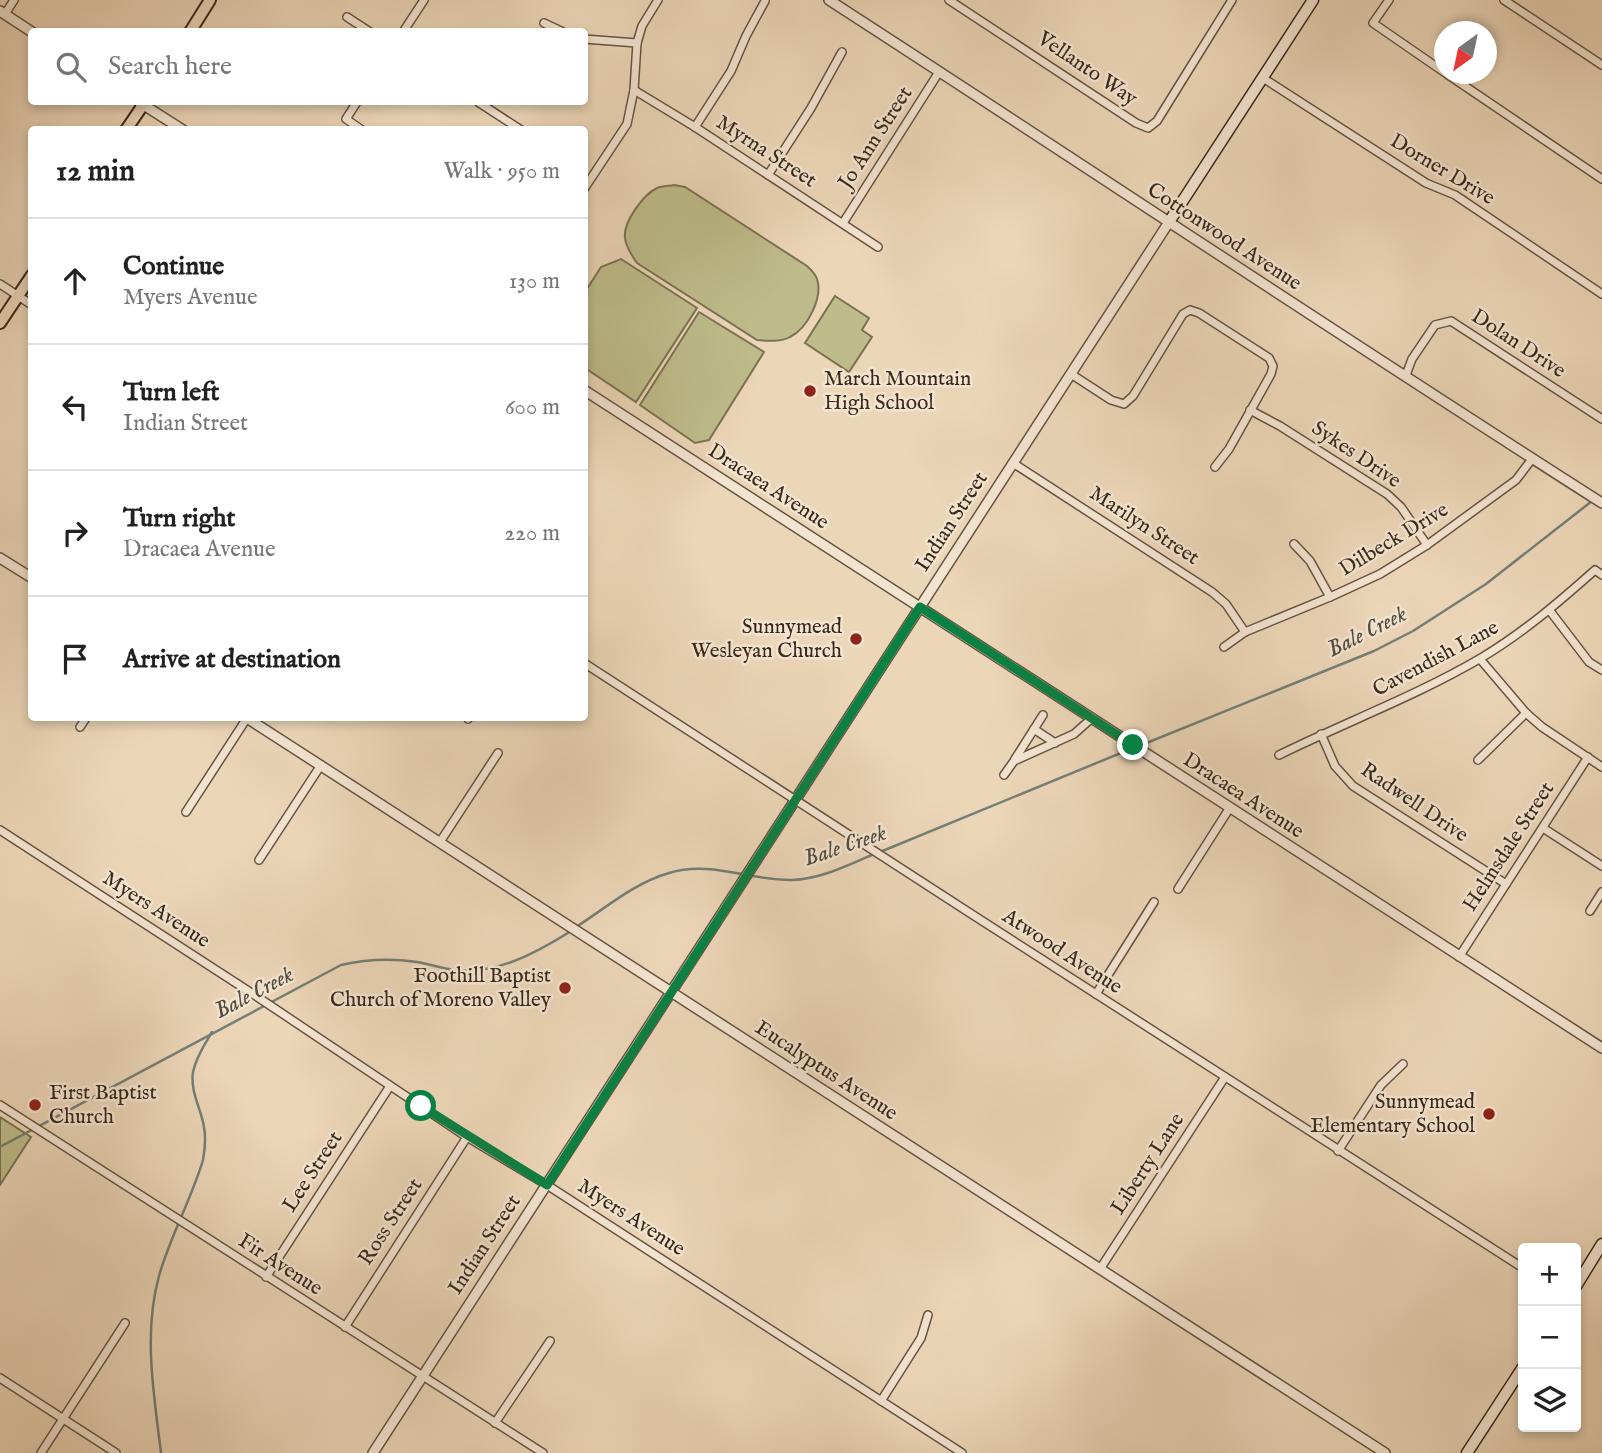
<!DOCTYPE html>
<meta charset="utf-8">
<style>
:root{--surface:#fff;--page:#f6f6f6;--text:#222;--muted:#767676;--line:#e0e0e0}
body{margin:0;font-family:"IM FELL English",serif;background:var(--page);color:var(--text)}
.controls{position:absolute;right:21px;bottom:21px;display:grid;overflow:hidden;border-radius:7px;box-shadow:0 4px 10px #0003}
.controls button{width:63px;height:63px;display:grid;place-items:center;padding:0;border:0;border-bottom:2px solid var(--line);background:var(--surface);color:var(--text);font:35px sans-serif}
.compass{position:absolute;left:1434px;top:21px;width:63px;height:63px;border-radius:50%;background:var(--surface);box-shadow:0 4px 10px #0003;rotate:213deg}
.stop{position:absolute;width:21px;height:21px;margin:-16px;border:5px solid #0b8043;border-radius:50%;background:#fff}
.stop.end{background:#0b8043;border-color:#fff;box-shadow:0 2px 7px #0008}
.list{margin:0;padding:0;list-style:none}
h2{display:flex;justify-content:space-between;align-items:center;height:91px;margin:0;padding:0 28px;font-size:30px}
h2 small{font-size:23px;font-weight:400;color:var(--muted)}
.list li{display:grid;grid-template-columns:46px 1fr auto;gap:21px;align-items:center;box-sizing:border-box;height:126px;padding:0 28px;border-top:2px solid var(--line)}
.list b{display:block;font-size:26px;white-space:nowrap}
.list p{margin:0;font-size:23px;white-space:nowrap;color:var(--muted)}
.list em{font-size:23px;font-style:normal;color:var(--muted)}
.icon{flex:none;width:38px;height:38px;fill:none;stroke:currentColor;stroke-width:2;stroke-linecap:round;stroke-linejoin:round}
.map{position:relative;flex:none;width:1602px;height:1453px;overflow:hidden}
.search{position:absolute;background:var(--surface);box-shadow:0 4px 10px #0003;left:28px;top:28px;width:560px;height:77px;display:flex;align-items:center;gap:18px;box-sizing:border-box;padding:0 24px;border-radius:7px;color:var(--muted);font-size:26px}
.panel{position:absolute;background:var(--surface);box-shadow:0 4px 10px #0003;left:28px;top:126px;width:560px;height:595px;border-radius:7px}
.map>svg:first-child{display:block}
</style>
<div class="map">
<svg width="1602" height="1453" viewBox="0 0 1602 1453">
<rect width="100%" height="100%" fill="#ecd6b8"/>
<filter id="stains"><feTurbulence type="fractalNoise" baseFrequency=".00286" numOctaves="4"/><feColorMatrix values="0 0 0 0 .2 0 0 0 0 .09 0 0 0 0 .02 0 0 0 .5 -.17"/></filter>
<radialGradient id="worn" r=".72"><stop offset=".6" stop-color="#630" stop-opacity="0"/><stop offset="1" stop-color="#630" stop-opacity=".3"/></radialGradient>
<!-- green -->
<g fill="#bebc8b" stroke="#7b7252" stroke-width="2">
<path d="M674 185 685 187 807 266C811 270 815 273 817 279 823 297 808 328 790 337 781 342 768 341 757 340L637 263C632 256 626 247 625 238 623 222 643 195 657 188 662 186 669 186 674 185Z"/>
<polygon points="621,259 697,308 636,402 585,368 585,292 601,267"/>
<polygon points="835,296 869,318 862,330 872,337 849,372 805,343"/>
<polygon points="699,312 764,352 709,440 695,443 640,405"/>
<polygon points="0,1117 31,1137 0,1185"/>
</g>
<g fill="none" stroke-linecap="round" stroke-linejoin="round">
<!-- stream -->
<g stroke="#737f77" stroke-width="2.5">
<polyline points="1139,746 1374,651 1413,631 1486,584 1592,501"/>
<polyline points="880,852 1133,748"/>
<path d="M576 927C606 908 634 883 669 873 711 860 750 881 792 880 821 879 848 865 874 854"/>
<path d="M0 1147 341 965C367 959 390 958 417 962 429 964 441 968 454 970 496 975 536 953 571 931"/>
<path d="M161 1453C154 1395 143 1333 159 1276 170 1237 191 1200 203 1160 205 1149 206 1138 204 1127 201 1108 190 1092 193 1072 196 1057 205 1044 212 1032"/>
</g>
<defs>
<g id="minor">
<polyline points="949,0 1136,123 1148,128 1157,121 1232,0"/>
<polyline points="1389,0 1373,23 1444,72"/>
<polyline points="1504,0 1602,65"/>
<polyline points="5,14 14,0"/>
<polyline points="347,17 370,32"/>
<polyline points="544,23 563,32"/>
<polyline points="403,32 424,0"/>
<polyline points="584,39 637,43"/>
<polyline points="1447,74 1602,179"/>
<polyline points="1263,78 1426,183 1455,195 1602,294"/>
<polyline points="634,90 695,127 878,247"/>
<polyline points="357,102 346,119 362,130"/>
<polyline points="478,102 521,130"/>
<polyline points="695,127 731,71 746,36 765,1"/>
<polyline points="768,175 811,108 842,52"/>
<polyline points="584,189 627,124 634,90 637,43 642,26 658,0"/>
<polyline points="843,223 939,72"/>
<polyline points="0,284 32,305"/>
<polyline points="1071,374 1111,400 1124,404 1133,396 1183,314 1190,310 1199,313 1269,358 1273,366 1271,374 1229,449 1215,467"/>
<polyline points="1406,375 1412,359 1435,325 1451,321 1602,419"/>
<polyline points="1250,410 1280,426 1387,494 1401,507 1427,545"/>
<polyline points="1013,463 1212,592 1226,604 1245,632"/>
<polyline points="1294,544 1310,561 1330,597"/>
<polyline points="1550,611 1589,662 1602,670"/>
<polyline points="1224,647 1245,632 1330,597 1380,574 1427,545 1516,480 1532,459"/>
<polyline points="1480,659 1526,713 1542,727 1602,767"/>
<polyline points="584,663 973,915 1523,1268"/>
<polyline points="468,719 469,718"/>
<polyline points="80,727 86,718"/>
<polyline points="1034,729 1055,743"/>
<polyline points="1321,734 1335,766 1353,786 1506,884"/>
<path d="M1279 755C1346 722 1416 696 1481 658 1523 633 1559 602 1595 570L1602 575"/>
<polyline points="1015,759 1043,715"/>
<polyline points="1478,760 1526,713"/>
<polyline points="1004,775 1014,761 1074,734 1092,718"/>
<polyline points="186,812 247,718"/>
<polyline points="1543,828 1602,866"/>
<polyline points="0,830 253,994 467,1137 547,1185 962,1453"/>
<polyline points="440,842 498,753"/>
<polyline points="259,860 321,765"/>
<polyline points="1178,889 1229,809"/>
<polyline points="1590,911 1602,892"/>
<polyline points="1459,957 1588,757"/>
<polyline points="1096,994 1154,902"/>
<polyline points="0,1105 543,1453"/>
<polyline points="1338,1151 1381,1085 1403,1064"/>
<polyline points="1100,1269 1225,1077"/>
<polyline points="266,1277 390,1086"/>
<polyline points="345,1327 467,1137"/>
<polyline points="0,1378 116,1453"/>
<polyline points="881,1401 921,1338 928,1315"/>
<polyline points="495,1423 550,1341"/>
<polyline points="41,1453 125,1323"/>
</g>
<g id="tertiary">
<path d="M829 0C1087 167 1343 338 1602 503"/>
<polyline points="0,11 32,32"/>
<polyline points="139,102 183,130"/>
<polyline points="584,390 1602,1048"/>
<polyline points="0,558 32,578"/>
<polyline points="247,718 1385,1453"/>
<polyline points="373,1453 1169,222"/>
</g>
<g id="secondary">
<polyline points="1169,222 1313,0"/>
<polyline points="1576,1286 1602,1244"/>
<polyline points="1467,1453 1523,1367"/>
</g>
<g id="primary">
<polyline points="190,32 210,0"/>
<polyline points="126,130 145,102"/>
<polyline points="0,323 32,275"/>
</g>
</defs>
<!-- minor casing -->
<use href="#minor" stroke="#655441" stroke-width="10"/>
<!-- tertiary casing -->
<use href="#tertiary" stroke="#655441" stroke-width="12"/>
<!-- secondary casing -->
<use href="#secondary" stroke="#382919" stroke-width="13"/>
<!-- primary casing -->
<use href="#primary" stroke="#382919" stroke-width="14"/>
<!-- minor -->
<use href="#minor" stroke="#f3e4d1" stroke-width="7"/>
<!-- tertiary -->
<use href="#tertiary" stroke="#f3e4d1" stroke-width="9"/>
<!-- secondary -->
<use href="#secondary" stroke="#f3e4d1" stroke-width="10"/>
<!-- primary -->
<use href="#primary" stroke="#ecd6b8" stroke-width="10"/>
</g>
<g fill="none" stroke-linecap="round" stroke-linejoin="round">
<!-- route -->
<polyline stroke="#0b8043" stroke-width="9" points="421,1106 547,1185 920,607 1133,745"/>
</g>
<!-- markers -->
<g fill="#8f2418" stroke="#f3e4d1" stroke-width="2.5">
<circle cx="810" cy="391" r="7"/>
<circle cx="856" cy="639" r="7"/>
<circle cx="565" cy="988" r="7"/>
<circle cx="35" cy="1105" r="7"/>
<circle cx="1489" cy="1114" r="7"/>
</g>
<g text-anchor="middle" dominant-baseline="central" stroke-width="5" stroke-linejoin="round" paint-order="stroke">
<!-- street labels -->
<g font-size="21" fill="#382919" stroke="#f3e4d1">
<text transform="translate(1087 69) rotate(34)">Vellanto Way</text>
<text transform="translate(876 138) rotate(-57)">Jo Ann Street</text>
<text transform="translate(766 152) rotate(33)">Myrna Street</text>
<text transform="translate(1442 170) rotate(31)">Dorner Drive</text>
<text transform="translate(1224 237) rotate(33)">Cottonwood Avenue</text>
<text transform="translate(1518 344) rotate(33)">Dolan Drive</text>
<text transform="translate(1356 455) rotate(34)">Sykes Drive</text>
<text transform="translate(768 487) rotate(33)">Dracaea Avenue</text>
<text transform="translate(952 522) rotate(-57)">Indian Street</text>
<text transform="translate(1144 526) rotate(33)">Marilyn Street</text>
<text transform="translate(1394 540) rotate(-31)">Dilbeck Drive</text>
<text transform="translate(1436 659) rotate(-28)">Cavendish Lane</text>
<text transform="translate(1243 796) rotate(33)">Dracaea Avenue</text>
<text transform="translate(1414 803) rotate(34)">Radwell Drive</text>
<text transform="translate(1509 847) rotate(-57)">Helmsdale Street</text>
<text transform="translate(156 910) rotate(33)">Myers Avenue</text>
<text transform="translate(1062 952) rotate(33)">Atwood Avenue</text>
<text transform="translate(826 1071) rotate(33)">Eucalyptus Avenue</text>
<text transform="translate(1148 1164) rotate(-57)">Liberty Lane</text>
<text transform="translate(313 1172) rotate(-57)">Lee Street</text>
<text transform="translate(631 1218) rotate(33)">Myers Avenue</text>
<text transform="translate(391 1222) rotate(-57)">Ross Street</text>
<text transform="translate(485 1245) rotate(-57)">Indian Street</text>
<text transform="translate(280 1265) rotate(33)">Fir Avenue</text>
</g>
<!-- poi labels -->
<g font-size="21" fill="#382919" stroke="#f3e4d1" text-anchor="end">
<text x="824" y="379" text-anchor="start">March Mountain<tspan x="824" dy="24">High School</tspan></text>
<text x="842" y="627">Sunnymead<tspan x="842" dy="24">Wesleyan Church</tspan></text>
<text x="551" y="976">Foothill Baptist<tspan x="551" dy="24">Church of Moreno Valley</tspan></text>
<text x="49" y="1093" text-anchor="start">First Baptist<tspan x="49" dy="24">Church</tspan></text>
<text x="1475" y="1102">Sunnymead<tspan x="1475" dy="24">Elementary School</tspan></text>
</g>
<!-- water labels -->
<g font-size="23" font-style="italic" fill="#504d40" stroke="#f3e4d1">
<text transform="translate(1367 632) rotate(-27)">Bale Creek</text>
<text transform="translate(845 846) rotate(-19)">Bale Creek</text>
<text transform="translate(254 993) rotate(-28)">Bale Creek</text>
</g>
</g>
<rect width="100%" height="100%" filter="url(#stains)"/>
<rect width="100%" height="100%" fill="url(#worn)"/>
</svg>
<div class="controls">
<button>+</button>
<button>−</button>
<button><svg class="icon" aria-label="layers" viewBox="0 0 24 24"><path d="M12 4l9 5-9 5-9-5zM3 14l9 5 9-5"/></svg></button>
</div>
<svg class="compass" viewBox="-18 -18 36 36"><path d="M0-13l5 13h-10z" fill="#e53935"/><path d="M0 13l5-13h-10z" fill="#767676"/></svg>
<div class="stop" style="left:421px;top:1106px"></div>
<div class="stop end" style="left:1133px;top:745px"></div>
<div class="search"><svg class="icon" aria-label="search" viewBox="0 0 24 24"><circle cx="10" cy="10" r="6"/><path d="M15 15l6 6"/></svg>Search here</div>
<section class="panel">
<h2>12 min<small>Walk · 950 m</small></h2>
<ul class="list">
<li><svg class="icon" aria-label="ahead" viewBox="0 0 24 24"><path d="M12 20V5M6 11l6-6 6 6"/></svg><div><b>Continue</b><p>Myers Avenue</p></div><em>130 m</em></li>
<li><svg class="icon" aria-label="left" viewBox="0 0 24 24"><path d="M17 20v-9H6M10 6l-5 5 5 5"/></svg><div><b>Turn left</b><p>Indian Street</p></div><em>600 m</em></li>
<li><svg class="icon" aria-label="right" viewBox="0 0 24 24"><path d="M7 20v-9h11M14 6l5 5-5 5"/></svg><div><b>Turn right</b><p>Dracaea Avenue</p></div><em>220 m</em></li>
<li><svg class="icon" aria-label="arrive" viewBox="0 0 24 24"><path d="M6 21V4h12l-3 4 3 4H6"/></svg><div><b>Arrive at destination</b></div></li>
</ul>
</section>
</div>
